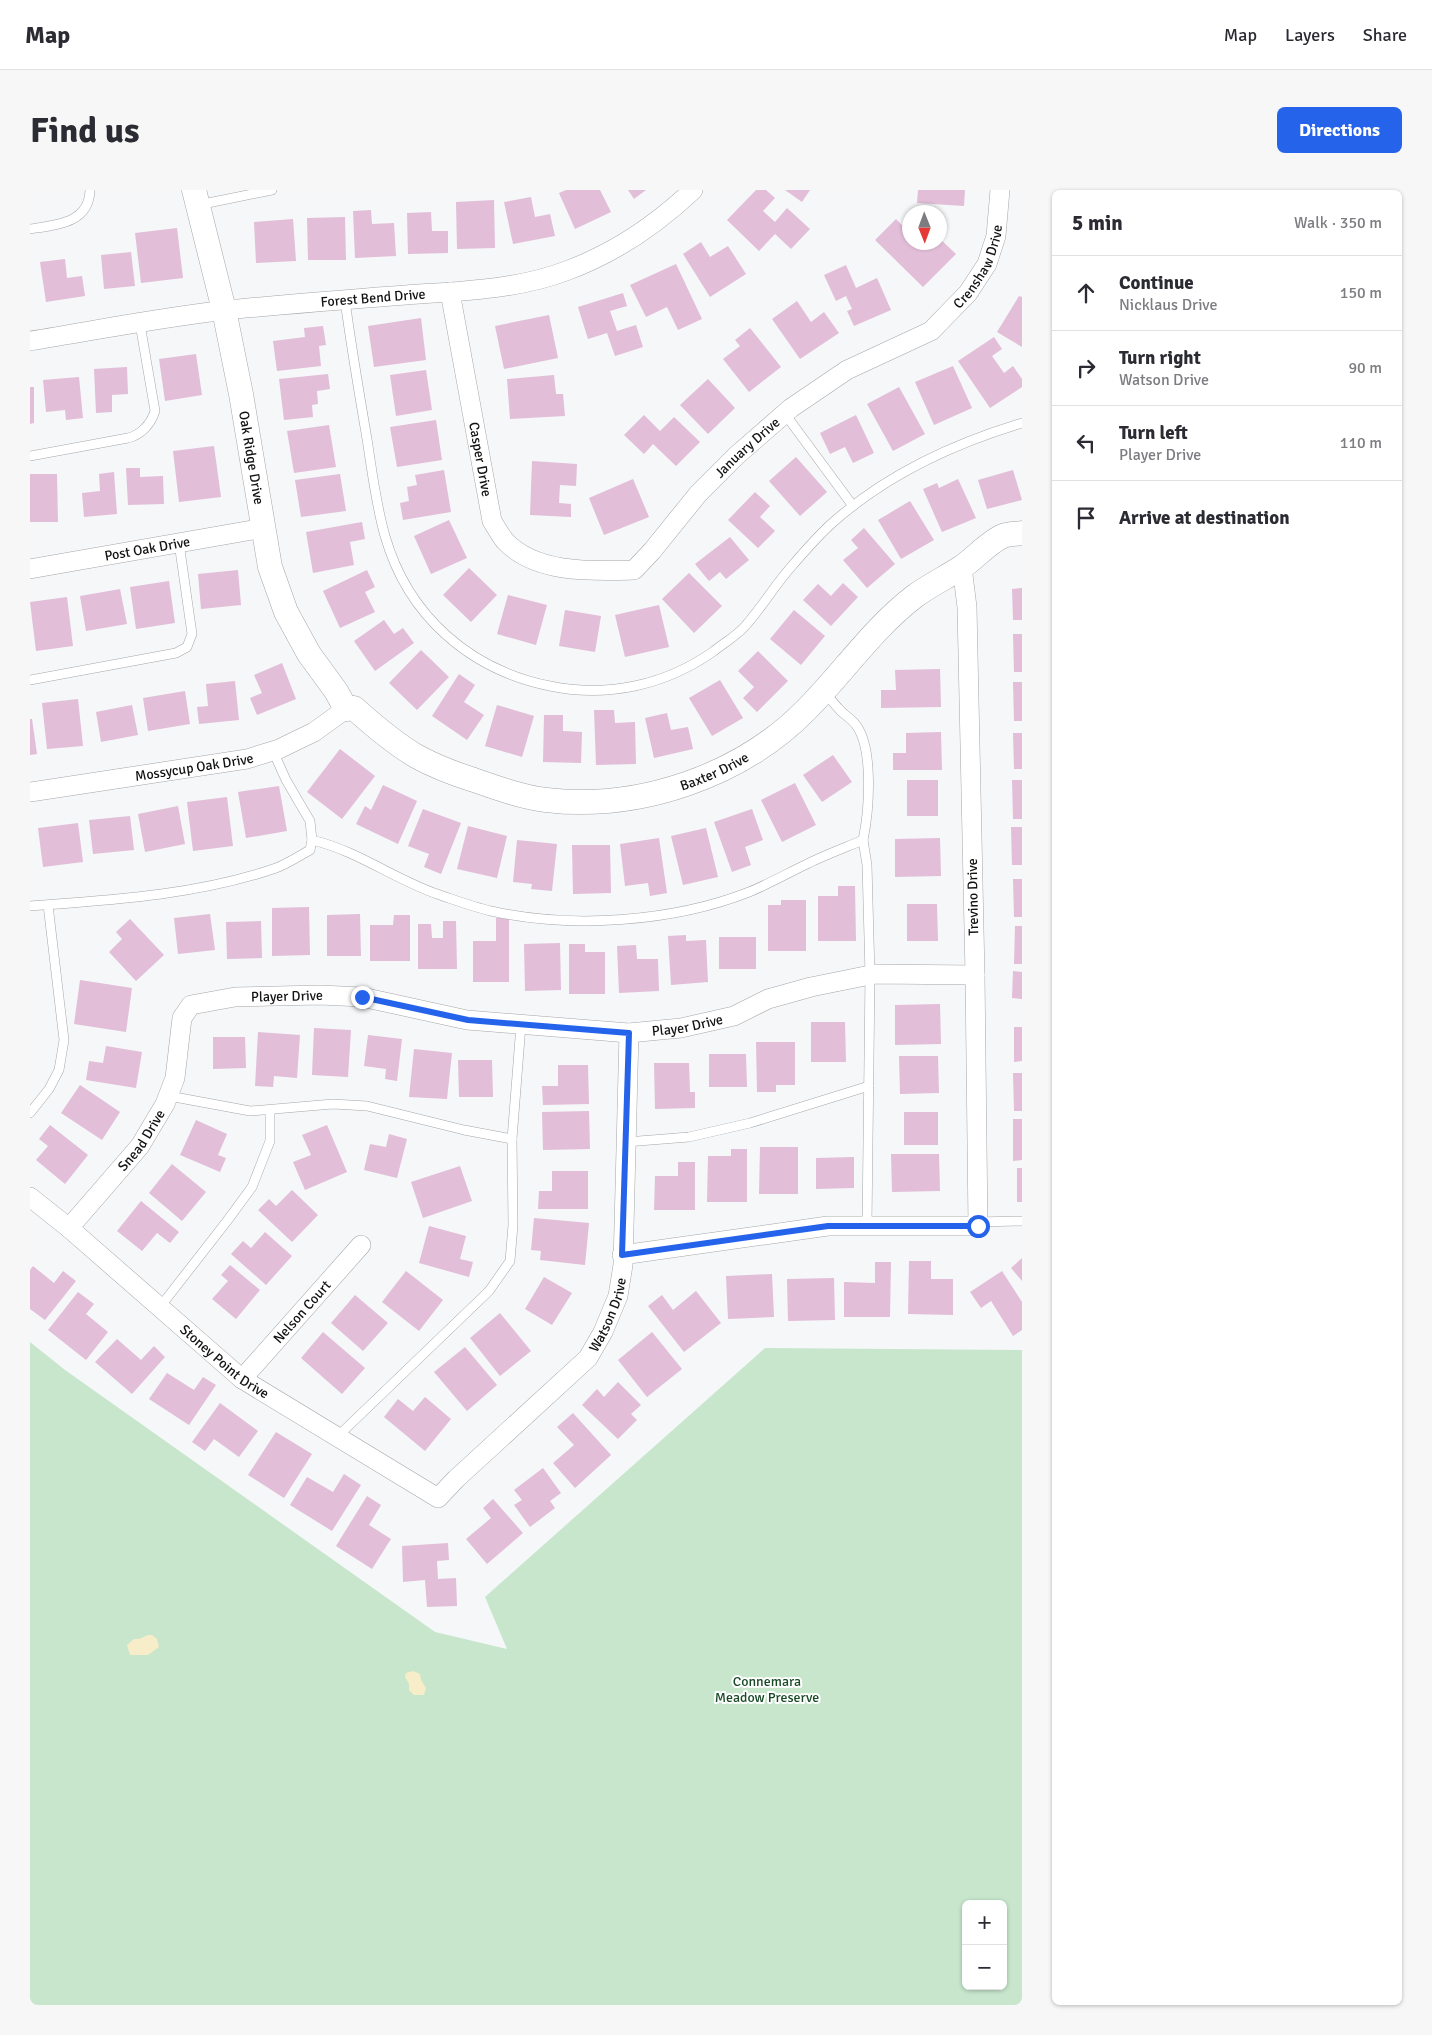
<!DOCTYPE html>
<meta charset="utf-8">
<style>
:root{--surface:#fff;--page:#f7f7f7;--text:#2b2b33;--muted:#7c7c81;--line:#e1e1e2;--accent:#2563eb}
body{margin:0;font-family:Signika,sans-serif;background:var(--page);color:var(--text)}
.controls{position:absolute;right:15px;bottom:15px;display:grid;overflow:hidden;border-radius:8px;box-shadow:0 1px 4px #0004}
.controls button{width:45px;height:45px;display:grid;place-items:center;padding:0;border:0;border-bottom:1px solid var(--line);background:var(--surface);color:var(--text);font:25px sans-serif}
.compass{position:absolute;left:872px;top:15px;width:45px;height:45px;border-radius:50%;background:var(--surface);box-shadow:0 1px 4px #0004;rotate:179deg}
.stop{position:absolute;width:15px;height:15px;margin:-11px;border:4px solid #2563eb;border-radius:50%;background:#fff}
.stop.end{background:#2563eb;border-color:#fff;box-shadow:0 1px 5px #0008}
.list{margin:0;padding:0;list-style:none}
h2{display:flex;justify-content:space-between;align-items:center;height:65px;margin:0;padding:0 20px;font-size:21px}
h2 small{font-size:16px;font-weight:400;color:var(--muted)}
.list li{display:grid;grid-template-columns:32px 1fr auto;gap:15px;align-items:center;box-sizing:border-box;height:75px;padding:0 20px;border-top:1px solid var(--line)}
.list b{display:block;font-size:19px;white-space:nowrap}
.list p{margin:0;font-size:16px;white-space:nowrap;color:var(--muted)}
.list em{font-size:16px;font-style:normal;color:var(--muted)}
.icon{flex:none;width:28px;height:28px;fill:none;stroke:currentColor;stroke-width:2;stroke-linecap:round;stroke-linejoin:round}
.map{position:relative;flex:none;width:992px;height:1815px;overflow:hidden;border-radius:8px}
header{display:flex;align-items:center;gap:30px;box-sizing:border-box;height:70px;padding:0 25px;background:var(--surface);border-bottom:1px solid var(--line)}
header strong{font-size:24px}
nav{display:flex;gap:28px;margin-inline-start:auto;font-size:18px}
.intro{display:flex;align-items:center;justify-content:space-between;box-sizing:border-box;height:120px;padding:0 30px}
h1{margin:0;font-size:35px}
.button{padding:12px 22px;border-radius:8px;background:var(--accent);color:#fff;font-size:18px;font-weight:700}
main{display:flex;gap:30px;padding:0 30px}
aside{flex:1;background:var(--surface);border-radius:8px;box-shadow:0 1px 4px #0004}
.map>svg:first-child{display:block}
</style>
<header>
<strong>Map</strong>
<nav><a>Map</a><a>Layers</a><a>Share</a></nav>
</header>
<div class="intro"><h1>Find us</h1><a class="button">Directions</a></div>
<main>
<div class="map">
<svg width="992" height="1815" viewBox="0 0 992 1815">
<rect width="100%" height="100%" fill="#f5f7f9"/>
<!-- green -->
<path fill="#c7e6cc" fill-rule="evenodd" d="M0 1152 35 1180 405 1442 477 1459 455 1407 735 1158 992 1160V1815H0ZM936 1714H973V1796H936Z"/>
<!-- sand -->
<g fill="#f7edc8">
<polygon points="118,1445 122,1445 127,1449 129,1457 118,1465 100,1465 97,1455 104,1449 109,1449"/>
<polygon points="383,1481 390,1484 391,1490 396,1498 394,1505 384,1505 379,1500 379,1494 375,1487 376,1483"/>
</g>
<!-- building -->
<g fill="#e2bed8">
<polygon points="536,0 570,0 581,22 545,39 529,3"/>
<polygon points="598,0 616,0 604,9"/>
<polygon points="726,0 736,0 745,8 733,21 745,32 757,18 780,39 761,59 745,44 729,61 697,30"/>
<polygon points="755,0 780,0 772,12"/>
<polygon points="888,0 935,0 934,16 887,13"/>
<polygon points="501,7 505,27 520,24 525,46 483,54 474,12"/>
<polygon points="464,10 465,58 427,59 426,12"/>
<polygon points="341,20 342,34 364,33 366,66 325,68 323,21"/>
<polygon points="401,22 402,41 418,41 418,63 378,64 377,23"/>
<polygon points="315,27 316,70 278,70 277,28"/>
<polygon points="263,29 266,71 226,73 224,32"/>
<polygon points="866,29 879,42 879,52 909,52 909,48 926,64 893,97 845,50"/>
<polygon points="147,38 153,88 111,93 105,43"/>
<polygon points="671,52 680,67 698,56 716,84 680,107 653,64"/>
<polygon points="101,62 105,96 74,99 71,65"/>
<polygon points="35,69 37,88 52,86 55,106 16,112 10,72"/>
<polygon points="646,74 672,129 648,140 637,117 616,127 600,95"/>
<polygon points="816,75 826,98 847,88 861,120 824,136 817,121 822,119 816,106 806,111 794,85"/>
<polygon points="593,103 597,116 580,121 587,141 606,135 613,157 585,166 577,143 558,149 548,117"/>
<polygon points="989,106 992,107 992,157 967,142"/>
<polygon points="767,111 781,132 794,122 809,143 770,169 742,129"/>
<polygon points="519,125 528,168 474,179 465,136"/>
<polygon points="391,128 396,170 344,177 338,136"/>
<polygon points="293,136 296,155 289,156 291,176 247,181 243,151 275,147 274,138"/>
<polygon points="720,138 751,177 719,202 693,169 710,156 705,150"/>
<polygon points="964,147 972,159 962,166 974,183 983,176 992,189 992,197 960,218 928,171"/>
<polygon points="166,164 172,205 135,211 129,169"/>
<polygon points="923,176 942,218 904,235 885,192"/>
<polygon points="97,177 98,204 82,205 82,222 66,223 64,179"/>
<polygon points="396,180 402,220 366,226 360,185"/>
<polygon points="298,184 300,199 287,201 288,214 282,215 283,227 254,230 249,189"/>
<polygon points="524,185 526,204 533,204 535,226 480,229 477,189"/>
<polygon points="49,187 53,228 36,230 35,220 16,222 13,190"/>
<polygon points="678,189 705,218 678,244 650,215"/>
<polygon points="0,197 4,197 4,233 0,234"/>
<polygon points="869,197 895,244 863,261 837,214"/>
<polygon points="614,225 630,241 644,227 670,252 646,276 623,254 614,264 594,245"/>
<polygon points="826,225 844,263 823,273 815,257 800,264 790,243"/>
<polygon points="406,230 412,270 367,277 360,237"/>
<polygon points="299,235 306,277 264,283 257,241"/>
<polygon points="184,256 191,307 149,312 143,261"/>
<polygon points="766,267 797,302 770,326 739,291"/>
<polygon points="502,271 547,274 546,296 530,295 529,313 541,314 541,327 500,325"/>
<polygon points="96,278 110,278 110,287 133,286 134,314 98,315"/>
<polygon points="414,280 421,322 373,330 370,313 379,311 377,297 387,295 385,285"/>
<polygon points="983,280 992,310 957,319 948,290"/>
<polygon points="84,282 87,324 54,327 52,303 70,301 69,284"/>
<polygon points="0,284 27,284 28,332 0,332"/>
<polygon points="310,284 316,321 271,327 265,290"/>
<polygon points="603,289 619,327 574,345 559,308"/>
<polygon points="928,289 946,328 912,342 893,299 907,293 909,298"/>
<polygon points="725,302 740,316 730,327 745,341 728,358 698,330"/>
<polygon points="880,311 904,350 871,369 848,330"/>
<polygon points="419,330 437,368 401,384 384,346"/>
<polygon points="332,332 335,349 320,352 324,375 283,383 276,342"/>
<polygon points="834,338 865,374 837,398 813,370 828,358 821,350"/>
<polygon points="700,347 719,370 696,389 690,382 679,391 665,374"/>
<polygon points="439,378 467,405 441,432 413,405"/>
<polygon points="208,380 211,415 171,419 168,384"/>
<polygon points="337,380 345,397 335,402 345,422 310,438 293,401"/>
<polygon points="659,383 692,416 664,443 632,409"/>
<polygon points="139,391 145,433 106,439 100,397"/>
<polygon points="813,393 828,407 801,436 773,410 788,394 801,406"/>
<polygon points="992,398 992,430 983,430 982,399"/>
<polygon points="90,399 97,434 56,441 50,406"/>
<polygon points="478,405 517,415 506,455 467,444"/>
<polygon points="37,407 43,456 6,461 0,412"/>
<polygon points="629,415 639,457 595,467 585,425"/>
<polygon points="535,420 571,426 565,462 529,456"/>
<polygon points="764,420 795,446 771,475 740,449"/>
<polygon points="354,430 364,444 373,438 384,453 345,481 324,451"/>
<polygon points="983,444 992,444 992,482 984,482"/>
<polygon points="391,460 419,487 387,520 359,493"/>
<polygon points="728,461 758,491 727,522 713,508 724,497 708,481"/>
<polygon points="252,473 266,509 227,525 220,508 232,503 224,485"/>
<polygon points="910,479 911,517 851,518 851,500 866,500 865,480"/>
<polygon points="429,484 445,495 434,512 454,525 437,550 402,526"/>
<polygon points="690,490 713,528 682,546 659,508"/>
<polygon points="205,491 209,530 169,534 167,517 178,516 176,494"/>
<polygon points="983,492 992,492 992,531 984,531"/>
<polygon points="155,501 160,534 118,541 113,508"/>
<polygon points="48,509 53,556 17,559 12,513"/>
<polygon points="102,515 108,545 71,552 66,522"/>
<polygon points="467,515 504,526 492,567 455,556"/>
<polygon points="564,520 584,520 585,533 605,532 606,574 566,575"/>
<polygon points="637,523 641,540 658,537 663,559 624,568 615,528"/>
<polygon points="514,525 533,525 533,541 552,542 551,573 513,572"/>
<polygon points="0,529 2,529 7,564 0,565"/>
<polygon points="911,542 912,580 863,580 863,563 876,563 876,543"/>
<polygon points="983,543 992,543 992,579 984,579"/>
<polygon points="310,559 345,586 312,629 277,602"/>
<polygon points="803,565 822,592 792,612 773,585"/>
<rect x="877" y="590" width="31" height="36"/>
<polygon points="982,590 992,590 992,629 983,629"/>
<polygon points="765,593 786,635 752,652 731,610"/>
<polygon points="353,595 387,611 368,654 326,634 335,616 341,620"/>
<polygon points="249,596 257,641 216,648 208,602"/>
<polygon points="197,607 203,656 163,661 157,612"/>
<polygon points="148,616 155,654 115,662 108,624"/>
<polygon points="393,619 431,633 411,684 394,677 399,664 378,656"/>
<polygon points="722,619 733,650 715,657 721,675 702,682 684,632"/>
<polygon points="100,626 104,660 63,664 59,630"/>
<polygon points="48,633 53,672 13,677 8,638"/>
<polygon points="438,636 477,646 467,688 427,679"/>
<polygon points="981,637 992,637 992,675 982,675"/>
<polygon points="676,638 688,687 653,695 641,646"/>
<polygon points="629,648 637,703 620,706 618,693 595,696 590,654"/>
<polygon points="910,648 911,686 865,687 865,649"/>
<polygon points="487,650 527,654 522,701 501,699 502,694 483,692"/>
<polygon points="542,655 580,655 581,703 543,704"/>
<polygon points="983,689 992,689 992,727 984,727"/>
<polygon points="808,696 825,696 826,751 788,751 788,706 808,706"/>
<polygon points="751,710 776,710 776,761 738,761 738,715 751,715"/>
<polygon points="877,714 907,714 908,751 877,751"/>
<polygon points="279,717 280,765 242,766 242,718"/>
<polygon points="180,724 185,760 148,764 144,728"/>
<polygon points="330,724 331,766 297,766 297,725"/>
<polygon points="364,725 380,725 380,771 340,771 340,735 363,735"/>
<polygon points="466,728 479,728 479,792 443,792 443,751 466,751"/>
<polygon points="100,729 134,765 106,791 79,762 92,749 86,742"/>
<polygon points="231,731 232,768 197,769 196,732"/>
<polygon points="413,731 426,731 427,779 388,779 388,734 401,734 402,748 413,748"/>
<polygon points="985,736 992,736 992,774 984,774"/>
<polygon points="656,745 656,751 676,750 678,792 641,795 638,746"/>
<rect x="689" y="747" width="37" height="32"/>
<polygon points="530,753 531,800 495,801 494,754"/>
<polygon points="539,754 555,754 555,762 575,762 575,804 539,804"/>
<polygon points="606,755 607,769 628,769 629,801 589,803 587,756"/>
<polygon points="983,781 992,782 992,809 982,808"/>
<polygon points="50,790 102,798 96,842 44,834"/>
<polygon points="910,814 911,854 865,855 865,815"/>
<polygon points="781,832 815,832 816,872 781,872"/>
<polygon points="984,837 992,837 992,871 984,872"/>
<polygon points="284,838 321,840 318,887 282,885"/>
<polygon points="228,842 270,845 267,888 244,886 243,897 225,896"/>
<polygon points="338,845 372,849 367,891 355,889 356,879 334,876"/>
<polygon points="183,847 215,847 216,878 183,879"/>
<polygon points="726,852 765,852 765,895 746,895 746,902 727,902"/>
<polygon points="76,856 112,862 106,898 56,890 59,871 73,873"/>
<polygon points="384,859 422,863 417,909 379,907"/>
<polygon points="679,864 716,864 717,897 679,897"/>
<polygon points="869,866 908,866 909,903 870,904"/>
<polygon points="428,870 462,870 463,907 429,907"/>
<polygon points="624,873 659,873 660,902 665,902 665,918 625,919"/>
<polygon points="528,875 558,875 559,914 513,915 512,896 528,896"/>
<polygon points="983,883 992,883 992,921 984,921"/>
<polygon points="50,895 90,922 72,950 31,923"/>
<polygon points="559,921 560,959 513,960 512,922"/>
<rect x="874" y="922" width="34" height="33"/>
<polygon points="983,929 992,929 992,970 983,971"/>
<polygon points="166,930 197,944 188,965 196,968 190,982 150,965"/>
<polygon points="20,935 58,965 35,994 6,970 18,956 9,949"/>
<polygon points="297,935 317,982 275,1000 263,972 281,965 272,945"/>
<polygon points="359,944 377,949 367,988 334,980 340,954 356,957"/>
<polygon points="730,957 768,957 768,1004 729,1004"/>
<polygon points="701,959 717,959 717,1012 677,1012 678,966 701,966"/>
<polygon points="861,964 909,964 910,1001 862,1002"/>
<polygon points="824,967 824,998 786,999 786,968"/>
<polygon points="648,972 665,972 665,1020 624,1020 625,986 648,986"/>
<polygon points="142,974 176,1002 152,1031 119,1003"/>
<polygon points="430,976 442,1011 393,1028 381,992"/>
<rect x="987" y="978" width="5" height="34"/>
<polygon points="522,981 558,981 558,1019 508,1019 509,1001 522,1001"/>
<polygon points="262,1000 288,1025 262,1052 228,1020 239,1009 246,1016"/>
<polygon points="111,1011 149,1042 140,1053 127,1043 112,1061 87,1041"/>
<polygon points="504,1028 559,1033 555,1075 510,1070 511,1061 501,1060"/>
<polygon points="399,1036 436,1046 430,1069 443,1072 439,1087 389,1073"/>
<polygon points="235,1042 262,1066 236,1095 201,1064 213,1051 221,1058"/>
<polygon points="992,1068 992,1091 981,1078"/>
<polygon points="879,1071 901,1071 901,1089 923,1089 923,1125 878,1124"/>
<polygon points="845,1072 861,1072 860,1127 814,1127 814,1092 845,1093"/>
<polygon points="200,1075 230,1100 206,1129 182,1109 198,1091 191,1085"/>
<polygon points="3,1076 24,1093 33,1081 46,1091 15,1130 0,1119 0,1080"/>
<polygon points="376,1081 413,1110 389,1141 352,1112"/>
<polygon points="972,1081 992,1112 992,1140 983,1146 961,1111 951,1118 940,1102"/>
<polygon points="742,1084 744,1127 698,1129 696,1086"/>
<polygon points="514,1087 542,1103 522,1135 495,1119"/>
<polygon points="804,1088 805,1130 758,1131 757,1089"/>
<polygon points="666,1101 691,1133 654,1162 618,1116 632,1105 643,1120"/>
<polygon points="48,1102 64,1114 56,1124 78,1142 56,1170 18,1140"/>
<polygon points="325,1105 358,1133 333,1161 301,1133"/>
<polygon points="470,1123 501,1161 470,1186 440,1148"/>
<polygon points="293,1142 335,1178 312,1204 271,1168"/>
<polygon points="622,1142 652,1179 617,1207 588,1170"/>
<polygon points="87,1149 111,1170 124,1156 135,1167 102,1204 65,1172"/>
<polygon points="435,1157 467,1195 437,1221 404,1182"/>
<polygon points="137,1183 164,1200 173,1187 186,1195 159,1235 119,1209"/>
<polygon points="588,1192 611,1215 601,1224 607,1230 588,1249 552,1215 567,1199 574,1207"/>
<polygon points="395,1207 421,1229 395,1261 354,1227 368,1209 383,1221"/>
<polygon points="190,1213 228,1241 209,1267 184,1249 175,1261 162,1252"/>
<polygon points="543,1223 581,1265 545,1298 523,1273 544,1255 527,1237"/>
<polygon points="246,1242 282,1264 254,1308 218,1285"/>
<polygon points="513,1278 531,1303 520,1311 525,1318 500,1337 484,1315 492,1310 484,1300"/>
<polygon points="314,1284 331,1295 302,1341 260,1315 277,1287 303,1302"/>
<polygon points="337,1306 351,1315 339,1335 361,1349 342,1379 306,1356"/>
<polygon points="463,1309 493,1343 457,1374 436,1349 461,1328 453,1318"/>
<polygon points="418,1353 419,1370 407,1371 408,1389 426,1388 427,1416 397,1417 395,1390 373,1392 372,1356"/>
</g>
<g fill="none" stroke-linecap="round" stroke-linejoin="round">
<defs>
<g id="service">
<polyline points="168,15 242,0"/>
<path d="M0 39C27 35 59 33 60 0"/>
<path d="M315 110C321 156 329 202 337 249 342 281 346 315 355 346 378 426 440 480 520 496 578 508 636 495 684 461 694 453 708 445 716 435 732 417 745 395 761 377 773 363 786 348 800 335 855 285 922 254 992 233"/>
<polyline points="755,224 823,316"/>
<path d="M0 266 98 248C111 245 121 234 125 221L110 134"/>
<polyline points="0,490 146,463 157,457 162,444 149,353"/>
<path d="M282 650C328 661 364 689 407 704 425 710 443 717 461 721 541 739 643 732 719 702 739 694 758 683 777 674 795 665 814 658 833 650 839 622 844 559 826 535 822 529 814 525 809 519 804 514 799 507 794 501"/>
<polyline points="833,650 837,675 840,785 837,1035"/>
<path d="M0 716C82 710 168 705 246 678 257 674 269 666 280 660L282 650 280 631 256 590 243 561"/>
<polyline points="139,906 220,921 303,914 337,916 434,940 482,949"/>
<polyline points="0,923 19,899 29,880 34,850 18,715"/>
<polyline points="596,952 659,947 720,933 839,896"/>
<polyline points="948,1032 992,1031"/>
<polyline points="130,1117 197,1031 222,997 240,951 240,920"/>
<polyline points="307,1247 459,1101 480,1071 483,1035 482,949 491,835"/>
</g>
<g id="minor">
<path id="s1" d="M420 102 462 331C466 337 470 345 475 351 506 384 562 381 604 380L622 361 668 304 706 266 761 218 817 180 901 141 938 103 957 74 966 46 970 0"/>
<path id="s2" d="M0 151C68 140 137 126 206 119 263 114 319 109 376 105 429 101 486 100 536 81 585 63 626 35 663 0"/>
<path id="s3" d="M0 379 234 338"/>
<path id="s4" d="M0 602 217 569 249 559 284 542 316 519"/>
<path id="s5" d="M0 1007 39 1038 212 1189 408 1308 426 1289 558 1168 573 1142 588 1106 593 1075 599 843"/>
<path id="s6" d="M39 1038 110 956 135 914 145 888 152 828 161 815 205 807 290 805 332 807 437 830 599 843 651 838 704 826 738 809 781 797 845 784 945 785"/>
<polyline points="592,1065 798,1036 948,1036 945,785 937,417 932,377"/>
<path id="s7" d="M212 1189 331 1055"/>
</g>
<g id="tertiary">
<path id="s8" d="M164 0 194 120 211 204 240 377 256 422 279 464 306 501 316 519 324 518C343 535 364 553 386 566 404 576 425 584 444 590 467 598 492 607 516 610 609 621 711 586 776 520 813 483 843 438 885 406 900 395 917 387 932 377 944 369 960 351 973 346 978 344 986 344 992 343"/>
</g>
</defs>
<!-- service casing -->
<use href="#service" stroke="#a5a6a9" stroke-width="10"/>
<!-- minor casing -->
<use href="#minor" stroke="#a5a6a9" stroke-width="20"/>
<!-- tertiary casing -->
<use href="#tertiary" stroke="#a5a6a9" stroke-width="25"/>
<!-- service -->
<use href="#service" stroke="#fff" stroke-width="9"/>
<!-- minor -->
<use href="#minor" stroke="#fff" stroke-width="19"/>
<!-- tertiary -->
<use href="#tertiary" stroke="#fff" stroke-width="24"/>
</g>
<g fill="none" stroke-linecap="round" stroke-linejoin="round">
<!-- route -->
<polyline stroke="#2563eb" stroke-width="6" points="332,807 438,830 599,843 592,1065 798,1036 948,1036"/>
</g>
<g text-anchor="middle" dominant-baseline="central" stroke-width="4" stroke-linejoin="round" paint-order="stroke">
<!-- street labels -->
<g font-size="14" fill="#121213" stroke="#fff">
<text stroke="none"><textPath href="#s1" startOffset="861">Crenshaw Drive</textPath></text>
<text stroke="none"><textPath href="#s2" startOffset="346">Forest Bend Drive</textPath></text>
<text stroke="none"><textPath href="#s1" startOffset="560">January Drive</textPath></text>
<text stroke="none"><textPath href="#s8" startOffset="274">Oak Ridge Drive</textPath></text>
<text stroke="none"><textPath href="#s1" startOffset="170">Casper Drive</textPath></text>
<text stroke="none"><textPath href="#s3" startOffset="119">Post Oak Drive</textPath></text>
<text stroke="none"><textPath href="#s4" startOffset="166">Mossycup Oak Drive</textPath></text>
<text stroke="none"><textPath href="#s8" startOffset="944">Baxter Drive</textPath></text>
<text transform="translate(943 707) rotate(-91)">Trevino Drive</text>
<text stroke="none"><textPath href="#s6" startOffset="358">Player Drive</textPath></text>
<text stroke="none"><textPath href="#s6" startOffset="762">Player Drive</textPath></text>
<text stroke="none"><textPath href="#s6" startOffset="114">Snead Drive</textPath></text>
<text stroke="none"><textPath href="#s7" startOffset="90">Nelson Court</textPath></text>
<text stroke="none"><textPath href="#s5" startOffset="762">Watson Drive</textPath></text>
<text stroke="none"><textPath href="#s5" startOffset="255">Stoney Point Drive</textPath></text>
</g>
<!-- park labels -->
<g font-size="14" fill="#174a25" stroke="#fff">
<text x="737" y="1491">Connemara<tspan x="737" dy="16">Meadow Preserve</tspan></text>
</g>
</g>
</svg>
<div class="controls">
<button>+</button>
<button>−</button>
</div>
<svg class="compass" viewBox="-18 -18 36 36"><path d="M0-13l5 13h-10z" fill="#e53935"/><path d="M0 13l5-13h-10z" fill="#7c7c81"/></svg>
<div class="stop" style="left:948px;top:1036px"></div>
<div class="stop end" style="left:332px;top:807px"></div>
</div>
<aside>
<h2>5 min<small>Walk · 350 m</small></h2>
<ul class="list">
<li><svg class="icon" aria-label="ahead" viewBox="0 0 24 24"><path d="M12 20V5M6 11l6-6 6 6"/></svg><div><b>Continue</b><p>Nicklaus Drive</p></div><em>150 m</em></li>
<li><svg class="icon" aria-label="right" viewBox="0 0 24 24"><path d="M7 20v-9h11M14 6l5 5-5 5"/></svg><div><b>Turn right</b><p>Watson Drive</p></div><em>90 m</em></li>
<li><svg class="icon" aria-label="left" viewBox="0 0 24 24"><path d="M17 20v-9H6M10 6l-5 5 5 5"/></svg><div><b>Turn left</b><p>Player Drive</p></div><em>110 m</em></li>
<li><svg class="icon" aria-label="arrive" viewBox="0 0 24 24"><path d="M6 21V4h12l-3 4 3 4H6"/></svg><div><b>Arrive at destination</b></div></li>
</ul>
</aside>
</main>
